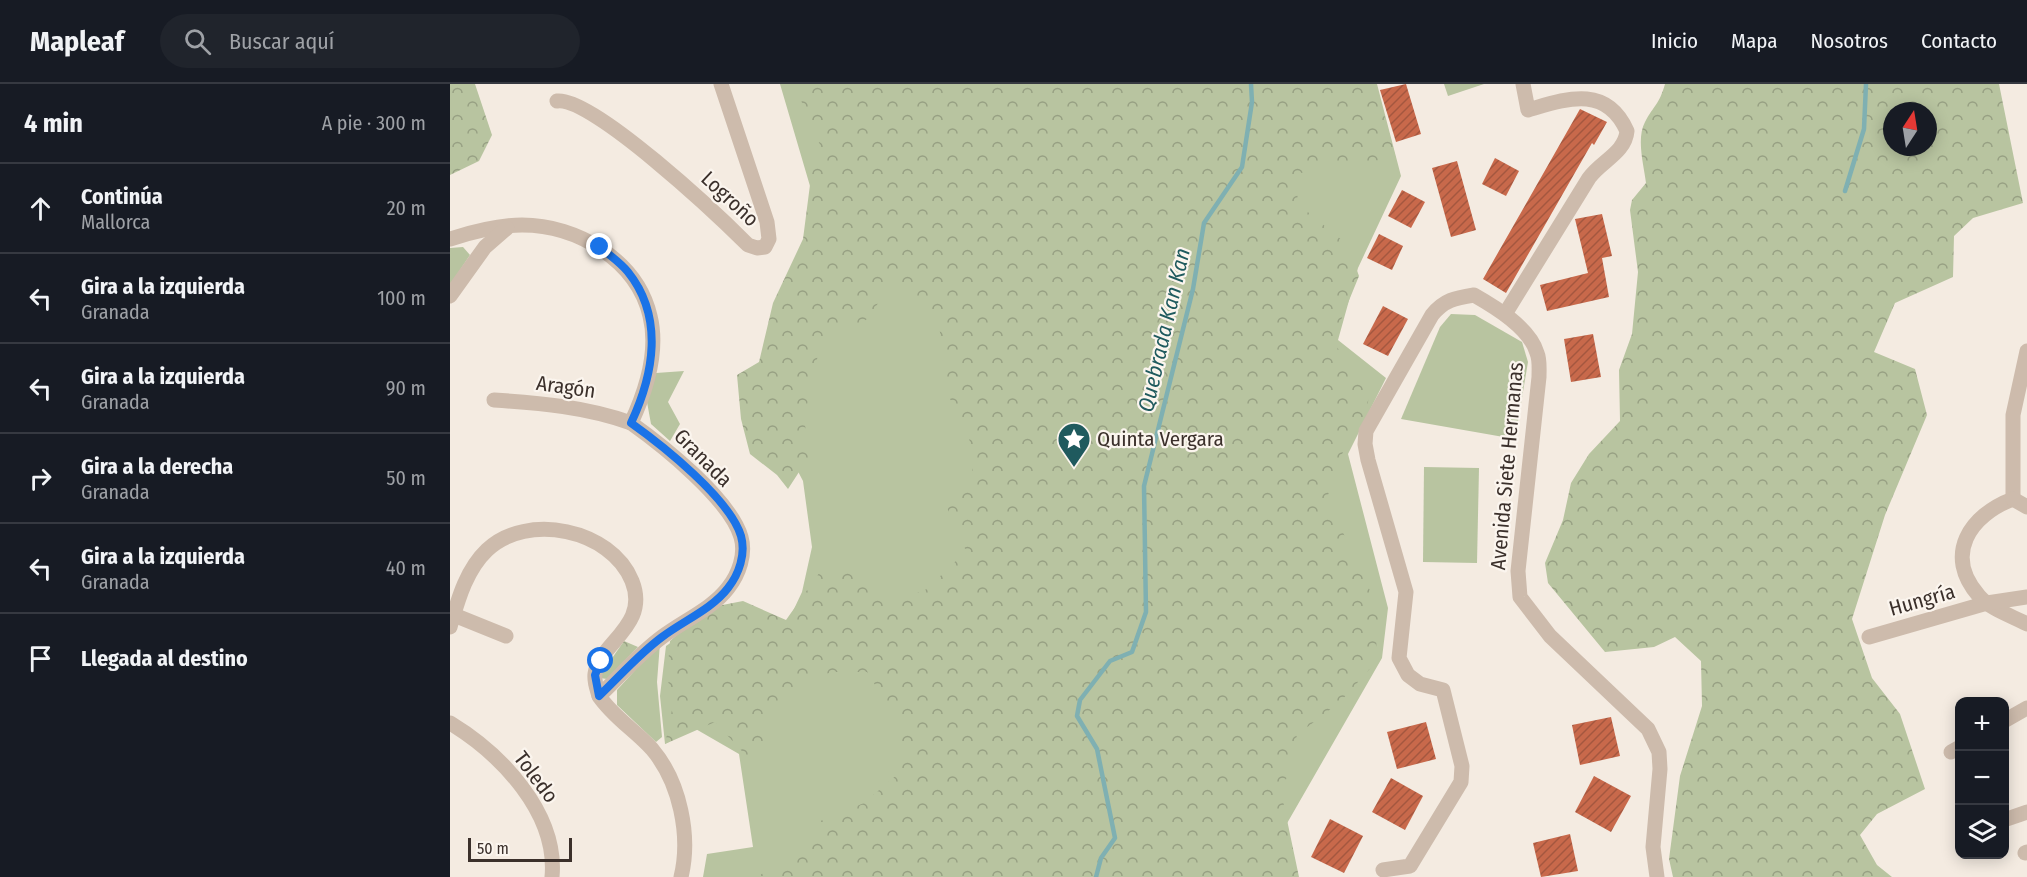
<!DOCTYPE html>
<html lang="es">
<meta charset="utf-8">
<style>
:root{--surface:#171b24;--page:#20242c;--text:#f1f3f6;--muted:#9ea1a6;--line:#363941}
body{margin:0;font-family:"Fira Sans Condensed",sans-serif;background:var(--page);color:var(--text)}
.controls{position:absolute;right:18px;bottom:18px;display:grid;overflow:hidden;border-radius:12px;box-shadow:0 3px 15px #0003}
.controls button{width:54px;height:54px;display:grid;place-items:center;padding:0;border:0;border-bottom:2px solid var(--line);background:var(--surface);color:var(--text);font:30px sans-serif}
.compass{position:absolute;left:1433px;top:18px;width:54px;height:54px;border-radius:50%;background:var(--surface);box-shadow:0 3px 15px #0003;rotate:12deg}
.scale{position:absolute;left:18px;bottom:15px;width:104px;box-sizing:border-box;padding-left:6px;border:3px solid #3b302b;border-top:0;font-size:16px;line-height:21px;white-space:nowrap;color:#3b302b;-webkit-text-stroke:4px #fbf5ee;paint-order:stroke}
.stop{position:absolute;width:18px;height:18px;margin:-14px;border:4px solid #1a73e8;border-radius:50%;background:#fff}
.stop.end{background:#1a73e8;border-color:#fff;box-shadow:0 2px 6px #0008}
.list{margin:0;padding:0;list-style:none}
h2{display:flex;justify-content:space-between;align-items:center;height:78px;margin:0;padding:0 24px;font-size:26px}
h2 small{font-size:20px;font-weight:400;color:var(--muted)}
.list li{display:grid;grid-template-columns:39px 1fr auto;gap:18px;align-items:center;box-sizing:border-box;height:90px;padding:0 24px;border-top:2px solid var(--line)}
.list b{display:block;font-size:22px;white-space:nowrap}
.list p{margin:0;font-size:20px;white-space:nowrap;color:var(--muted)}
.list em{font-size:20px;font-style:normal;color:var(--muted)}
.icon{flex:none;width:33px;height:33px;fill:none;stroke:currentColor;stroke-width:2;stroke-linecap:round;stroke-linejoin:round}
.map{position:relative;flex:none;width:1577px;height:793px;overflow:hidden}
header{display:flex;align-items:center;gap:36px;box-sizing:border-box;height:84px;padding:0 30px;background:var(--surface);border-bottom:2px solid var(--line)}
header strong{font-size:28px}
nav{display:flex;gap:33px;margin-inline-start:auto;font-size:21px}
.search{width:420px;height:54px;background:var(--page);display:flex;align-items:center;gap:15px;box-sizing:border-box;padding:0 21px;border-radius:33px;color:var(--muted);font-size:22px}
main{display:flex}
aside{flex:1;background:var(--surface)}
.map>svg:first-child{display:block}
</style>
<header>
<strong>Mapleaf</strong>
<div class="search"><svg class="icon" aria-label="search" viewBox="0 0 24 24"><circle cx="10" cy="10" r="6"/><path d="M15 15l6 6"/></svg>Buscar aquí</div>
<nav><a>Inicio</a><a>Mapa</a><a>Nosotros</a><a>Contacto</a></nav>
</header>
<main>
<aside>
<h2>4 min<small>A pie · 300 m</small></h2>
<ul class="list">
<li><svg class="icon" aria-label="ahead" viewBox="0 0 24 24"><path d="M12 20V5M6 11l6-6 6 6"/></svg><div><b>Continúa</b><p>Mallorca</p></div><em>20 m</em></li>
<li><svg class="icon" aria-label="left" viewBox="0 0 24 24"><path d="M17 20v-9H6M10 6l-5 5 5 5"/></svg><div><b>Gira a la izquierda</b><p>Granada</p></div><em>100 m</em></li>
<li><svg class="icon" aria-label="left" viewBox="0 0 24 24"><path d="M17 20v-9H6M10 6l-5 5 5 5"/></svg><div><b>Gira a la izquierda</b><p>Granada</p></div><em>90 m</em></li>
<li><svg class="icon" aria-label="right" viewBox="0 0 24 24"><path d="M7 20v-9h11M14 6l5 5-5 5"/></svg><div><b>Gira a la derecha</b><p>Granada</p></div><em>50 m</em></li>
<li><svg class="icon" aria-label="left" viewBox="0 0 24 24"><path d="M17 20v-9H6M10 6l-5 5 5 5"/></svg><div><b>Gira a la izquierda</b><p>Granada</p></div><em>40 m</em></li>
<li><svg class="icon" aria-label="arrive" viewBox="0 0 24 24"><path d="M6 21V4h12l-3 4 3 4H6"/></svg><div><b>Llegada al destino</b></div></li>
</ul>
</aside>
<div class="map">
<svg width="1577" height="793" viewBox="0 0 1577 793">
<defs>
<pattern id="forest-crowns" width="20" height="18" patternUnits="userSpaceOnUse" patternTransform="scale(1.5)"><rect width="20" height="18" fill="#b8c4a0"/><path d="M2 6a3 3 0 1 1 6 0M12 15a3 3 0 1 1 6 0" fill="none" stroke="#97a083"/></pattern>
<pattern id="building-hatch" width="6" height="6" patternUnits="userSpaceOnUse" patternTransform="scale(1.5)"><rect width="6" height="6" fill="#c8694b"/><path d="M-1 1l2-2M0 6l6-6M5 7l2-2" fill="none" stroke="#a4573f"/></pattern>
</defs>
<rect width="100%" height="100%" fill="#f4ebe1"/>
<!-- green -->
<g fill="#b8c4a0">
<polygon points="330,0 927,0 951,92 908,184 888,256 936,294 898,370 938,524 932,574 828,755 835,793 253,793 257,770 303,763 289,670 244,644 215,660 210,612 216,562 275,522 336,542 352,508 362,463 353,397 329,351 375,153"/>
<polygon points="994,0 1034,0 998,12"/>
<polygon points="13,163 20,171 0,201 0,164"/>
<polygon points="1001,230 1025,231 1072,258 1078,278 1065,355 951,335 990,243"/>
<polygon points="234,287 218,318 230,340 220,357 201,340 197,318 206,289"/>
<polygon points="974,383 1029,384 1027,479 973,478"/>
<polygon points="210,559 207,598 212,653 206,658 167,621 167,606"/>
</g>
<!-- forest -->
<g fill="url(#forest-crowns)" fill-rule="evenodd">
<polygon points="0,0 25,0 42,51 29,77 0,91"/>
<polygon points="344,0 926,0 946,75 906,78 846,90 848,120 898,161 909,192 882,258 920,300 917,327 892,370 877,414 929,526 925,579 890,618 847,651 832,712 849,793 310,793 310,791 351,766 368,738 414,719 449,689 448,638 417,588 382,588 363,595 319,622 313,658 303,679 265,638 215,660 224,616 217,594 220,557 257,524 293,517 336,536 372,485 399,484 439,520 477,505 516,467 495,419 523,393 519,352 496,307 489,239 442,200 416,236 371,257 354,335 360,371 338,405 327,391 300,370 291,335 287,291 309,278 323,219 353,155 361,93 370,61"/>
<path d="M1215 0H1549L1573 119 1523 134 1504 152 1503 193 1445 219 1424 268 1465 285 1477 331 1435 431 1402 535 1422 594 1450 630 1475 705 1427 730 1410 751 1427 781 1442 793H1223L1219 775 1230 692 1252 622 1251 577 1225 553 1204 563 1155 568 1098 499 1095 479 1113 436 1121 399 1139 370 1170 337 1169 286 1182 250 1188 188 1180 126 1182 116 1196 99C1194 81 1186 55 1195 38 1204 21 1209 21 1215 0ZM1442 27H1478V63H1442Z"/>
<polygon points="174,557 188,563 157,595 150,594 151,590"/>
</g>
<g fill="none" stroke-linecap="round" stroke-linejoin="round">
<!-- stream -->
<g stroke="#7fb0b2" stroke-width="4.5">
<polyline points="1395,107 1414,45 1416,0"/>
<polyline points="646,793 651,774 665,754 647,665 627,632 630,616 660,577 682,568 696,528 694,402 743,205 754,139 792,83 802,18 801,0"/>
</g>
</g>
<!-- building -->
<g fill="url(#building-hatch)">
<polygon points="956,0 971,50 946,58 930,6"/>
<polygon points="1130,25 1157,38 1144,61 1142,59 1056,209 1033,195"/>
<polygon points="1045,74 1069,87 1056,112 1032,100"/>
<polygon points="1007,77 1026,146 1001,153 982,84"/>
<polygon points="952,106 975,118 961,144 938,132"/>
<polygon points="1152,130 1162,172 1152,174 1159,213 1097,227 1090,201 1138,189 1125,135"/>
<polygon points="929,150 953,162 942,186 917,174"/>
<polygon points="933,222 958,235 938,272 913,260"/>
<polygon points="1143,250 1151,293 1121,298 1114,255"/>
<polygon points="1161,633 1170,672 1130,681 1122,641"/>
<polygon points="976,638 986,675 947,685 937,648"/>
<polygon points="1144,692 1181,712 1161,748 1125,728"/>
<polygon points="941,694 973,712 955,746 922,728"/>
<polygon points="880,735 913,752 894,789 861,773"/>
<polygon points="1120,750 1128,787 1091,793 1083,759"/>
</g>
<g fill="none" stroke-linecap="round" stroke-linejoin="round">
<!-- minor -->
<g stroke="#cdbbac" stroke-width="15">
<path d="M107 17C142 12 270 133 298 161L307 164 315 163 319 155 317 138 271 0"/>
<path d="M0 155C22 148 49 141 72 141 127 141 187 176 200 232 209 268 196 307 181 339 212 361 280 415 291 453 296 470 289 490 278 504 262 525 233 537 212 553 189 570 170 592 149 612 163 633 186 647 202 665 230 698 241 752 231 793"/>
<polyline points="0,212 35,163 57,144"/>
<path d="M1055 230 1139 94C1151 77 1175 69 1177 47 1156 0 1116 15 1078 26L1073 0"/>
<path d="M44 316C90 319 137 323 181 339"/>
<path d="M1563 415C1520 431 1493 471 1529 512 1540 525 1562 532 1577 540"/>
<polyline points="1563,415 1563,331 1577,267"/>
<polyline points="1563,415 1577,423"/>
<polyline points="4,531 56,552"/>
<path d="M0 543C8 516 16 486 37 466 77 428 161 445 182 497 200 542 149 559 145 590 144 598 147 605 149 612"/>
<polyline points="1419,553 1537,519 1577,513"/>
<polyline points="1554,637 1577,624"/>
<path d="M0 639C51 670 108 729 102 793"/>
<polyline points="1501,668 1510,663"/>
<polyline points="1554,736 1577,728"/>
<polyline points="1575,769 1577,768"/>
<path d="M933 786 960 782 1011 698 1012 682 993 606 970 600 958 591 949 574 956 508 918 376 915 360 916 347 982 231C994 216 1005 214 1024 211 1045 223 1080 244 1087 269 1090 276 1089 285 1089 293L1068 487 1070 513 1100 552 1198 645 1209 668 1210 685 1203 763 1207 793"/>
</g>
</g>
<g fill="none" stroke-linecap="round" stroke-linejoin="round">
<!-- route -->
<path stroke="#1a73e8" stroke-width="8" d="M150 163C159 171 170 178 178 188 214 233 204 290 181 339 212 361 280 415 291 452 296 470 289 490 278 504 262 525 233 537 212 553 189 570 170 592 149 612L145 591 151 577"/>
</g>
<!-- icons -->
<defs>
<symbol id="sight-pin" viewBox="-11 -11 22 30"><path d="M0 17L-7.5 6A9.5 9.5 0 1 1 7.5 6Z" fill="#1f5a5e" stroke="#fbf5ee"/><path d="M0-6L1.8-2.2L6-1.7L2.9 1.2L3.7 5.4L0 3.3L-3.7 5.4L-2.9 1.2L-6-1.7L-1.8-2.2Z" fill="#fff"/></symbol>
</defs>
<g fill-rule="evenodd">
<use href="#sight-pin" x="605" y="336" width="38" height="52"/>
</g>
<g text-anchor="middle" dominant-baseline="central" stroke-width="4.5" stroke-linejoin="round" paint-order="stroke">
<!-- street labels -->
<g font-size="21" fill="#3b302b" stroke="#fbf5ee">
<text transform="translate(280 115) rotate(43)">Logroño</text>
<text transform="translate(116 303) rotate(8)">Aragón</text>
<text transform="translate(253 374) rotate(45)">Granada</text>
<text transform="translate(1057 382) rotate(-85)">Avenida Siete Hermanas</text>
<text transform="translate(1472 516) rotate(-16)">Hungría</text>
<text transform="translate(86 693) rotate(53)">Toledo</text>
</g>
<!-- poi labels -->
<g font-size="21" fill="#3b302b" stroke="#fbf5ee" text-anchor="start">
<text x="647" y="355">Quinta Vergara</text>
</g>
<!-- water labels -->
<g font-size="22" font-style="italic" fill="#1f5a5e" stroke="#fbf5ee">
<text transform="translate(714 246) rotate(-77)">Quebrada Kan Kan</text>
</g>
</g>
</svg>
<div class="controls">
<button>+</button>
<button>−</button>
<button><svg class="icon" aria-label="layers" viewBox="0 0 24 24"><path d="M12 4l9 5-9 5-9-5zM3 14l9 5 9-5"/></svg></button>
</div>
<svg class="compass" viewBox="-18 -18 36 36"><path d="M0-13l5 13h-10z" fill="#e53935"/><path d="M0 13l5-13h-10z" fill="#9ea1a6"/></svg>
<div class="scale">50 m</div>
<div class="stop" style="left:151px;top:577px"></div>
<div class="stop end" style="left:150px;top:163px"></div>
</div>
</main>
